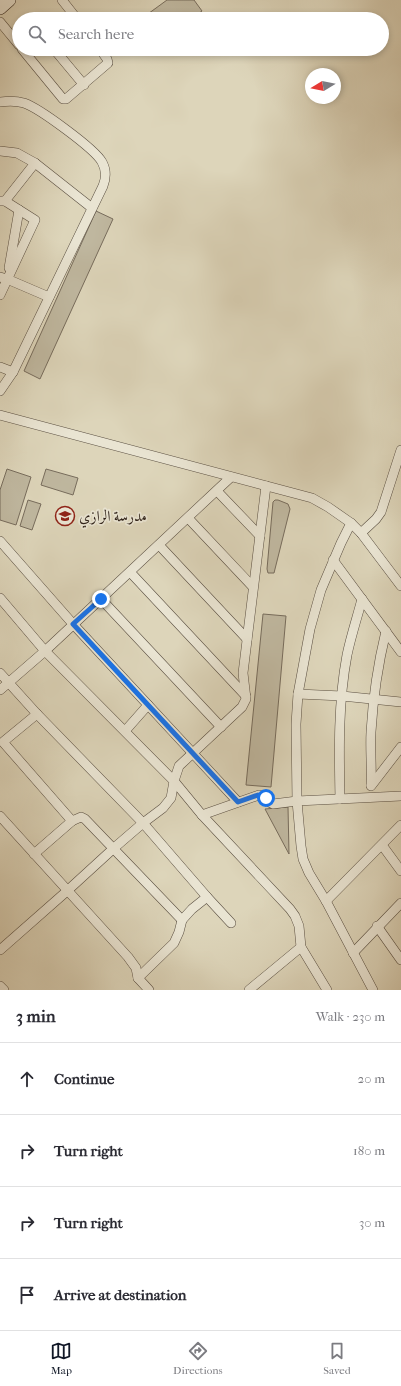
<!DOCTYPE html>
<meta charset="utf-8">
<style>
:root{--surface:#fff;--page:#f2f2f3;--text:#2b2b33;--muted:#7c7c81;--line:#e1e1e2;--accent:#111827}
body{margin:0;font-family:"IM FELL French Canon",Amiri,serif;background:var(--page);color:var(--text)}
.compass{position:absolute;left:305px;top:68px;width:36px;height:36px;border-radius:50%;background:var(--surface);box-shadow:0 2px 6px #0003;rotate:260deg}
.stop{position:absolute;width:12px;height:12px;margin:-9px;border:3px solid #1a73e8;border-radius:50%;background:#fff}
.stop.end{background:#1a73e8;border-color:#fff;box-shadow:0 1px 4px #0008}
.list{margin:0;padding:0;list-style:none}
h2{display:flex;justify-content:space-between;align-items:center;height:52px;margin:0;padding:0 16px;font-size:17px}
h2 small{font-size:13px;font-weight:400;color:var(--muted)}
.list li{display:grid;grid-template-columns:26px 1fr auto;gap:12px;align-items:center;box-sizing:border-box;height:72px;padding:0 16px;border-top:1px solid var(--line)}
.list b{display:block;font-size:15px;white-space:nowrap}
.list em{font-size:13px;font-style:normal;color:var(--muted)}
.icon{flex:none;width:22px;height:22px;fill:none;stroke:currentColor;stroke-width:2;stroke-linecap:round;stroke-linejoin:round}
.map{position:relative;flex:none;width:401px;height:990px;overflow:hidden}
.search{position:absolute;background:var(--surface);box-shadow:0 2px 6px #0003;left:12px;right:12px;top:12px;height:44px;display:flex;align-items:center;gap:10px;box-sizing:border-box;padding:0 14px;border-radius:22px;color:var(--muted);font-size:15px}
.sheet{height:340px;background:var(--surface)}
nav{display:flex;justify-content:space-around;align-items:center;box-sizing:border-box;height:56px;border-top:1px solid var(--line);background:var(--surface);font-size:11px;color:var(--muted)}
nav a{display:grid;justify-items:center;gap:2px}
nav .on{color:var(--accent)}
.map>svg:first-child{display:block}
</style>
<div class="map">
<svg width="401" height="990" viewBox="0 0 401 990">
<rect width="100%" height="100%" fill="#ddd5ba"/>
<filter id="stains"><feTurbulence type="fractalNoise" baseFrequency=".005" numOctaves="4"/><feColorMatrix values="0 0 0 0 .2 0 0 0 0 .09 0 0 0 0 .02 0 0 0 .5 -.17"/></filter>
<radialGradient id="worn" r=".72"><stop offset=".6" stop-color="#630" stop-opacity="0"/><stop offset="1" stop-color="#630" stop-opacity=".3"/></radialGradient>
<!-- green -->
<g fill="#bfb79f" stroke="#776c5c">
<polygon points="167,0 194,0 202,11 191,19 141,19"/>
<polygon points="96,211 113,219 40,379 24,371"/>
<polygon points="7,469 31,477 16,525 0,520 0,490"/>
<polygon points="46,469 78,478 73,495 41,485"/>
<polygon points="28,500 41,504 32,530 20,526"/>
<polygon points="275,500 278,500 288,504 290,509 274,573 268,573 267,569 273,502"/>
<polygon points="263,614 286,616 271,787 246,785"/>
<polygon points="288,807 289,854 265,809"/>
</g>
<g fill="none" stroke-linecap="round" stroke-linejoin="round">
<defs>
<g id="street">
<polyline points="62,0 77,19"/>
<polyline points="0,22 19,45"/>
<polyline points="22,49 63,99 66,99 108,63 107,59 100,49"/>
<polyline points="54,49 84,85"/>
<path d="M0 102C8 101 17 101 24 103 39 108 95 149 102 162 107 171 106 178 103 186L13 372 0 391"/>
<polyline points="0,151 17,153 35,163 92,208"/>
<polyline points="0,201 5,201 35,220 0,295"/>
<polyline points="5,201 35,163"/>
<polyline points="9,268 19,210"/>
<polyline points="0,277 7,279 49,297"/>
<polyline points="0,367 13,372"/>
<polyline points="0,415 312,498 328,507 351,523 361,533 401,586"/>
<polyline points="266,486 243,673 246,699 242,707 179,766 174,781 202,815 290,909 295,916 299,926 301,947 327,990"/>
<polyline points="217,491 260,536"/>
<polyline points="188,518 253,587"/>
<polyline points="351,523 341,543 321,590 310,629 298,694 296,724 297,801 301,846 303,859 309,873 326,901 373,990"/>
<polyline points="361,533 376,519 381,512 401,450"/>
<polyline points="0,541 73,624 238,802"/>
<polyline points="159,545 247,639"/>
<polyline points="333,560 401,652"/>
<polyline points="130,572 246,696"/>
<polyline points="0,598 45,651 174,781 171,798 163,808 143,823 114,848 67,891 0,950"/>
<polyline points="101,599 221,727"/>
<polyline points="0,673 37,714 143,823 207,897 231,923"/>
<polyline points="0,690 45,651 231,477"/>
<polyline points="298,694 342,696 401,702"/>
<polyline points="37,714 3,742 72,821"/>
<polyline points="125,731 148,705"/>
<path d="M371 785C372 767 370 750 371 732 373 698 378 664 386 631"/>
<polyline points="371,786 401,747"/>
<path d="M340 799C339 751 338 703 347 655 351 636 357 618 362 599"/>
<path d="M202 815 259 795C266 796 267 802 273 804L297 801 401 796"/>
<polyline points="0,816 128,957 136,968 138,978 149,990"/>
<polyline points="382,845 401,871"/>
<polyline points="34,854 72,821 81,817 85,819 182,920"/>
<polyline points="326,901 401,825"/>
<polyline points="377,926 401,960"/>
<polyline points="353,953 401,903"/>
<polyline points="138,978 174,943 179,932 182,920 192,909 207,897"/>
<polyline points="0,986 4,990"/>
<polyline points="249,990 301,947"/>
</g>
<polyline id="secondary" points="0,8 9,0"/>
</defs>
<!-- street casing -->
<use href="#street" stroke="#5a4f42" stroke-width="10"/>
<!-- secondary casing -->
<use href="#secondary" stroke="#2f221a" stroke-width="14"/>
<!-- street -->
<use href="#street" stroke="#e9e4d2" stroke-width="9"/>
<!-- secondary -->
<use href="#secondary" stroke="#e9e4d2" stroke-width="13"/>
</g>
<g fill="none" stroke-linecap="round" stroke-linejoin="round">
<!-- route -->
<polyline stroke="#1a73e8" stroke-width="5" points="101,599 73,624 238,802 258,795 266,798"/>
</g>
<!-- icons -->
<defs>
<symbol id="school-ring" viewBox="-11 -11 22 22"><circle r="9.5" fill="#e9e4d2" stroke="#8f2418" stroke-width="1.5"/><path d="M0-5L7-2L0 1L-7-2ZM-4 1L0 2.5L4 1V4Q0 6-4 4Z" fill="#8f2418"/></symbol>
</defs>
<g fill-rule="evenodd">
<use href="#school-ring" x="54" y="505" width="22" height="22"/>
</g>
<g text-anchor="middle" dominant-baseline="central" stroke-width="3.5" stroke-linejoin="round" paint-order="stroke">
<!-- poi labels -->
<g font-size="15" fill="#2f221a" stroke="#e9e4d2" text-anchor="start">
<text x="79" y="516">مدرسة الرازي</text>
</g>
</g>
<rect width="100%" height="100%" filter="url(#stains)"/>
<rect width="100%" height="100%" fill="url(#worn)"/>
</svg>
<svg class="compass" viewBox="-18 -18 36 36"><path d="M0-13l5 13h-10z" fill="#e53935"/><path d="M0 13l5-13h-10z" fill="#7c7c81"/></svg>
<div class="stop" style="left:266px;top:798px"></div>
<div class="stop end" style="left:101px;top:599px"></div>
<div class="search"><svg class="icon" aria-label="search" viewBox="0 0 24 24"><circle cx="10" cy="10" r="6"/><path d="M15 15l6 6"/></svg>Search here</div>
</div>
<section class="sheet">
<h2>3 min<small>Walk · 230 m</small></h2>
<ul class="list">
<li><svg class="icon" aria-label="ahead" viewBox="0 0 24 24"><path d="M12 20V5M6 11l6-6 6 6"/></svg><div><b>Continue</b></div><em>20 m</em></li>
<li><svg class="icon" aria-label="right" viewBox="0 0 24 24"><path d="M7 20v-9h11M14 6l5 5-5 5"/></svg><div><b>Turn right</b></div><em>180 m</em></li>
<li><svg class="icon" aria-label="right" viewBox="0 0 24 24"><path d="M7 20v-9h11M14 6l5 5-5 5"/></svg><div><b>Turn right</b></div><em>30 m</em></li>
<li><svg class="icon" aria-label="arrive" viewBox="0 0 24 24"><path d="M6 21V4h12l-3 4 3 4H6"/></svg><div><b>Arrive at destination</b></div></li>
</ul>
</section>
<nav>
<a class="on"><svg class="icon" aria-label="map" viewBox="0 0 24 24"><path d="M3 6l6-2 6 2 6-2v14l-6 2-6-2-6 2zM9 4v14M15 6v14"/></svg>Map</a>
<a><svg class="icon" aria-label="directions" viewBox="0 0 24 24"><path d="M12 3l9 9-9 9-9-9zM9 14v-3h6M13 9l2 2-2 2"/></svg>Directions</a>
<a><svg class="icon" aria-label="saved" viewBox="0 0 24 24"><path d="M7 4h10v16l-5-4-5 4z"/></svg>Saved</a>
</nav>
